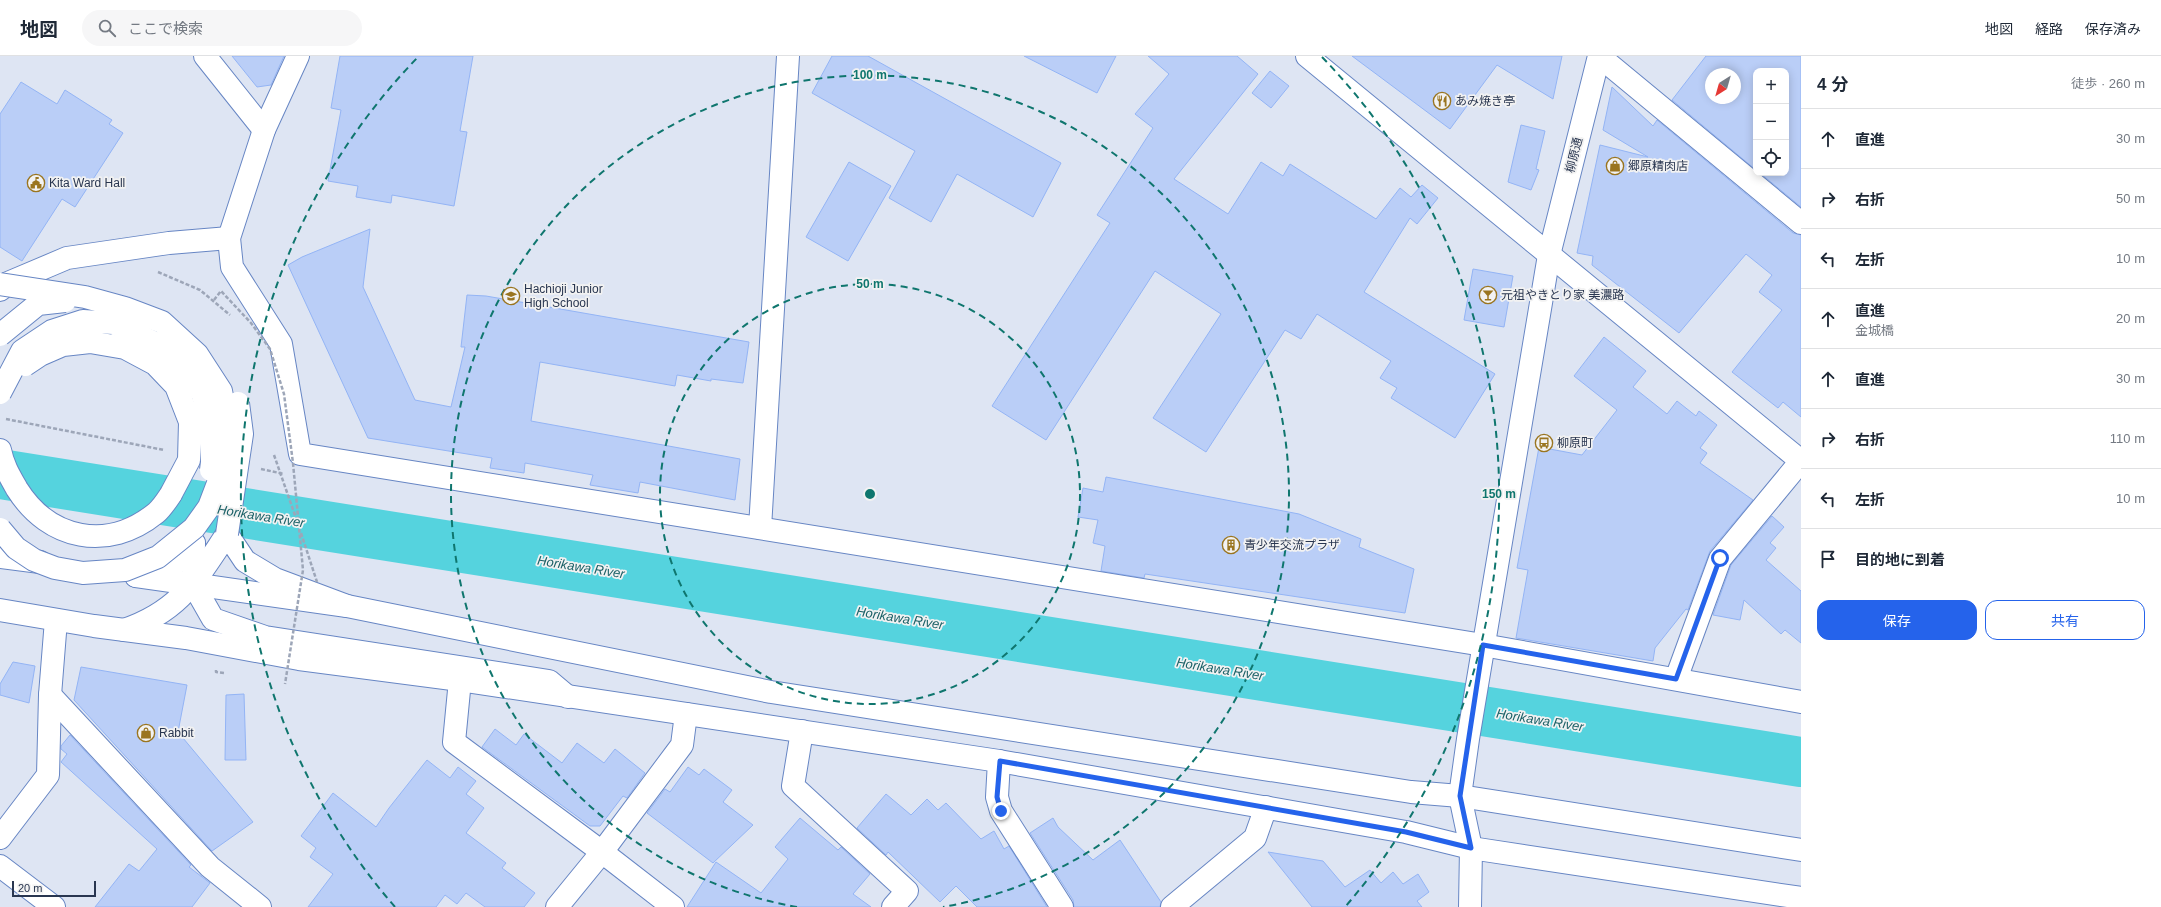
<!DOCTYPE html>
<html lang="ja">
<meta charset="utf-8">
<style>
:root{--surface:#fff;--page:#f6f6f7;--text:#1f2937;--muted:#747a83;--line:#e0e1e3;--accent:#2563eb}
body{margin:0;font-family:Helvetica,"Noto Sans JP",sans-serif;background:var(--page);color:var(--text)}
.controls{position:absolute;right:12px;top:12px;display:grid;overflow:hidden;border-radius:8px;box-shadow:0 2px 10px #0003}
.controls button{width:36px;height:36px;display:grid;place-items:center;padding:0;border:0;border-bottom:1px solid var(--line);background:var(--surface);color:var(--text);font:20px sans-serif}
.compass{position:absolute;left:1705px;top:12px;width:36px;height:36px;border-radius:50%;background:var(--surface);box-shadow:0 2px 10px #0003;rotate:217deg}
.scale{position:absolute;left:12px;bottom:10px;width:84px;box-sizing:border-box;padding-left:4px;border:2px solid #293650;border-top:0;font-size:11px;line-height:14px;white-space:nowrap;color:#293650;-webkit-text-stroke:3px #f2f2f2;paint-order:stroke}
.stop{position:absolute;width:12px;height:12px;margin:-9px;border:3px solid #2563eb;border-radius:50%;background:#fff}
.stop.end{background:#2563eb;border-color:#fff;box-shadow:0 1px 4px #0008}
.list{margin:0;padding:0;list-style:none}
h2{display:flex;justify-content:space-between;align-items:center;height:52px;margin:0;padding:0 16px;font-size:17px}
h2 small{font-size:13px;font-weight:400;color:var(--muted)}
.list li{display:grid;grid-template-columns:26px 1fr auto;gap:12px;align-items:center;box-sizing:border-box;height:60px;padding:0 16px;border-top:1px solid var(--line)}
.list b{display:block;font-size:15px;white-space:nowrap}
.list p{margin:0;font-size:13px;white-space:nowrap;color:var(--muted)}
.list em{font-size:13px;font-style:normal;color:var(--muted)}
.actions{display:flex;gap:8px;padding:12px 16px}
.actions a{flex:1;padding:9px 0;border:1px solid var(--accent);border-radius:12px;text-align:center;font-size:14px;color:var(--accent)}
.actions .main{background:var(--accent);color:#fff}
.icon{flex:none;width:22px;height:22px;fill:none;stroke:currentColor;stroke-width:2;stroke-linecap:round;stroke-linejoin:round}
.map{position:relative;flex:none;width:1801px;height:851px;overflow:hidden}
header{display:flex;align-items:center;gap:24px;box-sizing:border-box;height:56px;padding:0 20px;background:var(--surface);border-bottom:1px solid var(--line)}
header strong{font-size:19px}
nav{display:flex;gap:22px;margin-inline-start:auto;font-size:14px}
.search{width:280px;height:36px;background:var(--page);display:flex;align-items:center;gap:10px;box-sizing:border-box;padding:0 14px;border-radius:22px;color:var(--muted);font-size:15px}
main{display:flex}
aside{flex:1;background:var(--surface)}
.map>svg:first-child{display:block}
</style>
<header>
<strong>地図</strong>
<div class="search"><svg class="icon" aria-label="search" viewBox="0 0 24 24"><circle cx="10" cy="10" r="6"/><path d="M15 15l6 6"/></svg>ここで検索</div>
<nav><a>地図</a><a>経路</a><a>保存済み</a></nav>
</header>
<main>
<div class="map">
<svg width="1801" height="851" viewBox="0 0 1801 851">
<rect width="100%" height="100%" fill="#dee5f3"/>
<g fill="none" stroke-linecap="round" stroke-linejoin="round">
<!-- river -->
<polyline stroke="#55d3de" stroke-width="50" points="0,418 1801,706"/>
</g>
<!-- building -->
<g fill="#bacef7" stroke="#93b4f5" fill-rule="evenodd">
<polygon points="232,0 284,0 271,29 257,31"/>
<polygon points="340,0 473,0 460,75 467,76 454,150 392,139 391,147 356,141 358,130 328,125 341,54 331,52"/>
<polygon points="832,0 868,0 1061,107 1033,161 957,118 931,166 889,142 915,95 812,37"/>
<polygon points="1024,0 1116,0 1097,37"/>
<polygon points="1148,0 1237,0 1258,18 1174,123 1228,158 1261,106 1283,120 1290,108 1376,163 1400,132 1411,141 1422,129 1438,142 1417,168 1410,162 1364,236 1495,318 1455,382 1391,342 1397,332 1380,322 1391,305 1317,258 1301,283 1285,274 1206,396 1153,362 1221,258 1155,215 1046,384 992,350 1110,167 1097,159 1153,72 1135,58 1169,18"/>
<polygon points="1352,0 1562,0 1553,43 1497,9 1450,73"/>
<path d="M1706 0H1801V151L1760 117H1786V15H1756V114L1672 44ZM1711 18H1735V42H1711Z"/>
<polygon points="1270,15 1289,30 1271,52 1252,37"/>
<polygon points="21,26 57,48 65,34 112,64 109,68 123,77 75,151 62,143 22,205 0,191 0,58"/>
<polygon points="1612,31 1653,70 1657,64 1793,177 1801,179 1801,361 1783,346 1778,352 1732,316 1782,254 1759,236 1772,219 1746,198 1679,277 1592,209 1593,200 1577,197 1600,89 1648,101 1603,74"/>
<polygon points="1521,69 1545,75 1536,113 1539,114 1531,134 1508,126"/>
<polygon points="849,106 891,130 848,205 806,181"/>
<polygon points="370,173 363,231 415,344 451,351 465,291 461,291 467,239 486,240 749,286 743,327 711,323 711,325 677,319 675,330 540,306 531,365 740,403 735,444 640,426 638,437 590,429 593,419 525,407 524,417 490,412 492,402 368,382 288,209 302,201"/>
<polygon points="1473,213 1513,220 1504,271 1464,264"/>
<polygon points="1604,281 1646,315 1633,331 1667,358 1677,345 1696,360 1699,355 1717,369 1700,392 1707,397 1700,407 1753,444 1710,495 1688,554 1686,553 1655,592 1653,605 1516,582 1528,514 1517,512 1539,391 1582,399 1617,354 1574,320"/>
<polygon points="1106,421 1299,458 1361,483 1359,491 1414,513 1405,557 1145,518 1144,522 1101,515 1105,490 1093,487 1098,464 1078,461 1083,432 1103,436"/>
<polygon points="1772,460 1784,471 1770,487 1776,492 1766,504 1801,535 1801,587 1785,574 1781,578 1744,544 1740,564 1713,559 1731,509"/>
<polygon points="13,606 35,610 29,647 0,639 0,628"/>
<polygon points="81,611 187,629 178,676 253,766 212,795 74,644"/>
<polygon points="244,638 246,704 225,704 226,639"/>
<polygon points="495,673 516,689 524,678 562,707 577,687 604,707 615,693 645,717 627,742 623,740 600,770 590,770 482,691"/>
<polygon points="70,679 191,809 189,811 210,827 192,851 95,851 129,808 139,815 157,793 61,706 67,698 61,693 61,690"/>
<polygon points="427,704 450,722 458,711 476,725 466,738 484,752 466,777 506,807 502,812 535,837 524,851 485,851 466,837 457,848 445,839 436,851 308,851 333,818 310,801 316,792 301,780 333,737 376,771 389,752"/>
<polygon points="688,711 699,719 704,713 732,734 723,746 753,769 713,807 647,757 665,733 670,736"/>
<polygon points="886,738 911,759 927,743 938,754 946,747 981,783 994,775 1004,793 1009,790 1047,851 977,851 956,830 940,846 888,796 886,799 857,772"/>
<polygon points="800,762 838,794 841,791 870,818 853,838 871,851 687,851 716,806 761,837 788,803 775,791"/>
<polygon points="1053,762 1058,771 1093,804 1120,784 1161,846 1160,851 1074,851 1073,844 1030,777"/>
<polygon points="1268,796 1323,805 1345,831 1370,814 1381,827 1393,816 1403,828 1418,818 1429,836 1417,845 1422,851 1312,851"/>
</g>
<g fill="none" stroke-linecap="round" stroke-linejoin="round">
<defs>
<g id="minor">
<polyline points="205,0 264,74"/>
<polyline points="298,0 264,74 229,182 232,211 281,288 300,398 1483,589 1801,646"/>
<polyline points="1599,0 1801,167"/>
<polyline points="0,234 8,227 67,202 169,187 229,182"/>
<polyline points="760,472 788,0"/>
<polyline points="1676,623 1720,503 1801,405"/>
<polyline points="460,624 454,686 602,796 673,851"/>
<polyline points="50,639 210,811 260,851"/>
<polyline points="802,675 793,730 907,835 893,851"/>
<polyline points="999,705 997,741 1001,755 1062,851"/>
<polyline points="0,782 48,719 50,639 56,564"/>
<polyline points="0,810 54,851"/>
<polyline points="557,851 602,796 682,689 686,658"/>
<polyline points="1172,851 1255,782 1266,751"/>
</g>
<g id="tertiary">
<polyline points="1307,0 1801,405"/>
<polyline points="0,501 40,506"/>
<polyline points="136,520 347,550 771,636 1411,736 1460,740 1801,794"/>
<polyline points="0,554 94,570 186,582 299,603 460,624 999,705 1406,776 1471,792 1801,842"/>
<polyline points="1470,851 1471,792 1460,740 1468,683 1549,199 1599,0"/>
</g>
<g id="motorway">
<path d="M0 394C3 409 9 419 17 433 49 484 108 496 156 457 162 452 167 444 171 438"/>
<polyline points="194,487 193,528 213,563 265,581 549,625 568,641"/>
<polyline points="136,520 172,511 194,487"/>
<path d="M124 574C180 555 196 524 227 478L245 505 275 523 347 550"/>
</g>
</defs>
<!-- minor casing -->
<use href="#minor" stroke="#6786c4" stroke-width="24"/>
<!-- tertiary casing -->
<use href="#tertiary" stroke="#6786c4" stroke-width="24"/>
<!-- motorway casing -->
<use href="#motorway" stroke="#6786c4" stroke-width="24"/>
<!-- path -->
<g stroke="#9da6b8" stroke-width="2.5" stroke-dasharray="4 2" stroke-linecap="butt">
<polyline points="158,216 200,234 230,259"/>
<polyline points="6,363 164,394"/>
<polyline points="261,413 284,418"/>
<polyline points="216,614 216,616 225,617"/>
</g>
<!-- minor -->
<use href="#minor" stroke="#fff" stroke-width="22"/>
<!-- tertiary -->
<use href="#tertiary" stroke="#fff" stroke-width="22"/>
<!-- motorway -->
<use href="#motorway" stroke="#fff" stroke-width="22"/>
<defs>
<g id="motorway-bridge">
<polyline points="0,228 85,241 125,252 162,266 197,298 221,335 227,365 225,409 209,451 194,472 158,501 125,514 83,517 55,512 34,504 16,492 0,473"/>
<polyline points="0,279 38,248 65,245"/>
<polyline points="25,309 40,299 63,289 90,286 125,292 155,308 176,330 190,366 189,404 171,438"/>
<polyline points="0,337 22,295 52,275 83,265 113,267 159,289 186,312 203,339 210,369 212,406 211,414"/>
<polyline points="227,478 242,378 238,347"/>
</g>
</defs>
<!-- motorway-bridge casing -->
<use href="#motorway-bridge" stroke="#6786c4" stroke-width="24" stroke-linecap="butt"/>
<!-- path-bridge -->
<g stroke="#9da6b8" stroke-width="2.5" stroke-dasharray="4 2" stroke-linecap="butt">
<polyline points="214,244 221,235 251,267 270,293 284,338 293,407 303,514 285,628"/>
<polyline points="274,399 298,468"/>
<polyline points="301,477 317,526"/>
</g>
<!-- motorway-bridge -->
<use href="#motorway-bridge" stroke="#fff" stroke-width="22"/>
</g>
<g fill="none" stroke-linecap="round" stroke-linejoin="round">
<!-- route -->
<polyline stroke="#2563eb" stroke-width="5" points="1001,755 997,741 1000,705 1406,776 1471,792 1460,740 1483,589 1676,623 1720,502"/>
</g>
<!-- distance rings -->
<g fill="none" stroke="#0f766e" stroke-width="2" stroke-dasharray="7 5">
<circle cx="870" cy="438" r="210"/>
<path d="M797 851A419 419 0 1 1 943 851"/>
<path d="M395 851A629 629 0 0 1 418 1M1322 1A629 629 0 0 1 1345 851"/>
</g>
<!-- icons -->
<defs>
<symbol id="restaurant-ring" viewBox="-11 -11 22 22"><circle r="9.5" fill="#f2f2f2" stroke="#9a7520" stroke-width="1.5"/><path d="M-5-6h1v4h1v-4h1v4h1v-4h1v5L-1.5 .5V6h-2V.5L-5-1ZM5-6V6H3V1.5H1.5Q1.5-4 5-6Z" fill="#9a7520"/></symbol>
<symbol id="shop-ring" viewBox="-11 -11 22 22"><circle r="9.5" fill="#f2f2f2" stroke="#9a7520" stroke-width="1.5"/><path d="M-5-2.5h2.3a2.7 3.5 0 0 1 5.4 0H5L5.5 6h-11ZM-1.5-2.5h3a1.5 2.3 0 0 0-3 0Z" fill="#9a7520"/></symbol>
<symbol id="civic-ring" viewBox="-11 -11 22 22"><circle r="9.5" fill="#f2f2f2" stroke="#9a7520" stroke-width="1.5"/><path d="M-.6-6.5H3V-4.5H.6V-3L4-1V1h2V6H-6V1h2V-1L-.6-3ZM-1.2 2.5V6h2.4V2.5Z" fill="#9a7520"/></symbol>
<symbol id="bar-ring" viewBox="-11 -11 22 22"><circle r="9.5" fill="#f2f2f2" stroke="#9a7520" stroke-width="1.5"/><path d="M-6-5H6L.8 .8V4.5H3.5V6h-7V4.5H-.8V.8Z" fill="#9a7520"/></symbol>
<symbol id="school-ring" viewBox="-11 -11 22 22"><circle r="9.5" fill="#f2f2f2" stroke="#9a7520" stroke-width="1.5"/><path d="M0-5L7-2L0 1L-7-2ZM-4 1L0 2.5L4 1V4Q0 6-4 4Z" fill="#9a7520"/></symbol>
<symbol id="bus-ring" viewBox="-11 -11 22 22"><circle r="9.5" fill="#f2f2f2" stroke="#9a7520" stroke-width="1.5"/><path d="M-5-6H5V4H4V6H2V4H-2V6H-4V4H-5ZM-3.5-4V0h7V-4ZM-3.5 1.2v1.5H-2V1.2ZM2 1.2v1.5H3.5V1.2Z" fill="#9a7520"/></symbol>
<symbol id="building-ring" viewBox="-11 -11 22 22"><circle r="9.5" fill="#f2f2f2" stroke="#9a7520" stroke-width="1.5"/><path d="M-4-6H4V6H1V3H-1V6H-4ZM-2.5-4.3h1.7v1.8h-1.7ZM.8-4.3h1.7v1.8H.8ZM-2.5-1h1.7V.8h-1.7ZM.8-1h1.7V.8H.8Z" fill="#9a7520"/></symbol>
</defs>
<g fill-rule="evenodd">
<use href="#restaurant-ring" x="1432" y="35" width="20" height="20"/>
<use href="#shop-ring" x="1605" y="100" width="20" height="20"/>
<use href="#civic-ring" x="26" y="117" width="20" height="20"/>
<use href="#bar-ring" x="1478" y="229" width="20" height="20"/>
<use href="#school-ring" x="501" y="230" width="20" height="20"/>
<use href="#bus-ring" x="1534" y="377" width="20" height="20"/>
<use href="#building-ring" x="1221" y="479" width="20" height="20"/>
<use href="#shop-ring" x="136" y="667" width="20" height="20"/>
</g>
<g text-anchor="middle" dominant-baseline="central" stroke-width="3.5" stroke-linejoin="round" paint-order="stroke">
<!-- poi labels -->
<g font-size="12" fill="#293650" stroke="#f2f2f2" text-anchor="start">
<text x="1455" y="45">あみ焼き亭</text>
<text x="1628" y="110">郷原精肉店</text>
<text x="49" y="127">Kita Ward Hall</text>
<text x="524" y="233">Hachioji Junior<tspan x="524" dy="14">High School</tspan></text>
<text x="1501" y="239">元祖やきとり家 美濃路</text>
<text x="1557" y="387">柳原町</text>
<text x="1244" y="489">青少年交流プラザ</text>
<text x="159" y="677">Rabbit</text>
</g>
<!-- street labels -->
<g font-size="12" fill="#293650" stroke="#f2f2f2">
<text transform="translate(1574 99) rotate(-76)">柳原通</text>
</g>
<!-- water labels -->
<g font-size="13" font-style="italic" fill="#1b6167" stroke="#f2f2f2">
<text transform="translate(261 460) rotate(9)">Horikawa River</text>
<text transform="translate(581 511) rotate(9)">Horikawa River</text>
<text transform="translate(900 562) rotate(9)">Horikawa River</text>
<text transform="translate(1220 613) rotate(9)">Horikawa River</text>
<text transform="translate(1540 664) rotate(9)">Horikawa River</text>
</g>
</g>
<circle cx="870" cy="438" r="6" fill="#0f766e" stroke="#f2f2f2" stroke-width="2"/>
<g font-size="12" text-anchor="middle" font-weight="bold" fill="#0f766e" stroke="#f2f2f2" stroke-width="3.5" stroke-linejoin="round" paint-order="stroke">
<text x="870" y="23">100 m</text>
<text x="870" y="232">50 m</text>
<text x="1499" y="442">150 m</text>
</g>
</svg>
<div class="controls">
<button>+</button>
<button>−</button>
<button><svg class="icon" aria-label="locate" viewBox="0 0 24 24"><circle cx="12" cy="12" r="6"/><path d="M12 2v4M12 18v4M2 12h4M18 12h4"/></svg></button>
</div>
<svg class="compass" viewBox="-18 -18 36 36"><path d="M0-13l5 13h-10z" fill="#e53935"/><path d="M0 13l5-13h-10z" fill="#747a83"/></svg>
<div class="scale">20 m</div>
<div class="stop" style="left:1720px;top:502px"></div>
<div class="stop end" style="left:1001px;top:755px"></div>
</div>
<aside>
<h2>4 分<small>徒歩 · 260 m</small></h2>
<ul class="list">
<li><svg class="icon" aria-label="ahead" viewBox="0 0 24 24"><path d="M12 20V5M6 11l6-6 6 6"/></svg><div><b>直進</b></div><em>30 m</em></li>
<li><svg class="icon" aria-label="right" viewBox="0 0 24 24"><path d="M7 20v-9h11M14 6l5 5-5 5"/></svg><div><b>右折</b></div><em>50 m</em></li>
<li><svg class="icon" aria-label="left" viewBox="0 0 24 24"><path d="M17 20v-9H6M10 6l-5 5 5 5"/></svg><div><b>左折</b></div><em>10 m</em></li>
<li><svg class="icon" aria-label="ahead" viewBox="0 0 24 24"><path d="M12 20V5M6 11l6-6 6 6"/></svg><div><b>直進</b><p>金城橋</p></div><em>20 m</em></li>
<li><svg class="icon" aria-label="ahead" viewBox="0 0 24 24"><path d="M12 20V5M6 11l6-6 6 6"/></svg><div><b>直進</b></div><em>30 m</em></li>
<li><svg class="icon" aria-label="right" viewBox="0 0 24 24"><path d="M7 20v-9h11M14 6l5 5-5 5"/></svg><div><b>右折</b></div><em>110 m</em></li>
<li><svg class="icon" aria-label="left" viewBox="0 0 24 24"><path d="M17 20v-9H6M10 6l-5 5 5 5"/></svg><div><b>左折</b></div><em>10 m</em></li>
<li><svg class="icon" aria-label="arrive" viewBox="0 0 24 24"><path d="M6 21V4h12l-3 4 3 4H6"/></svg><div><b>目的地に到着</b></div></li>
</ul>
<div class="actions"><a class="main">保存</a><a>共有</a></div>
</aside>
</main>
